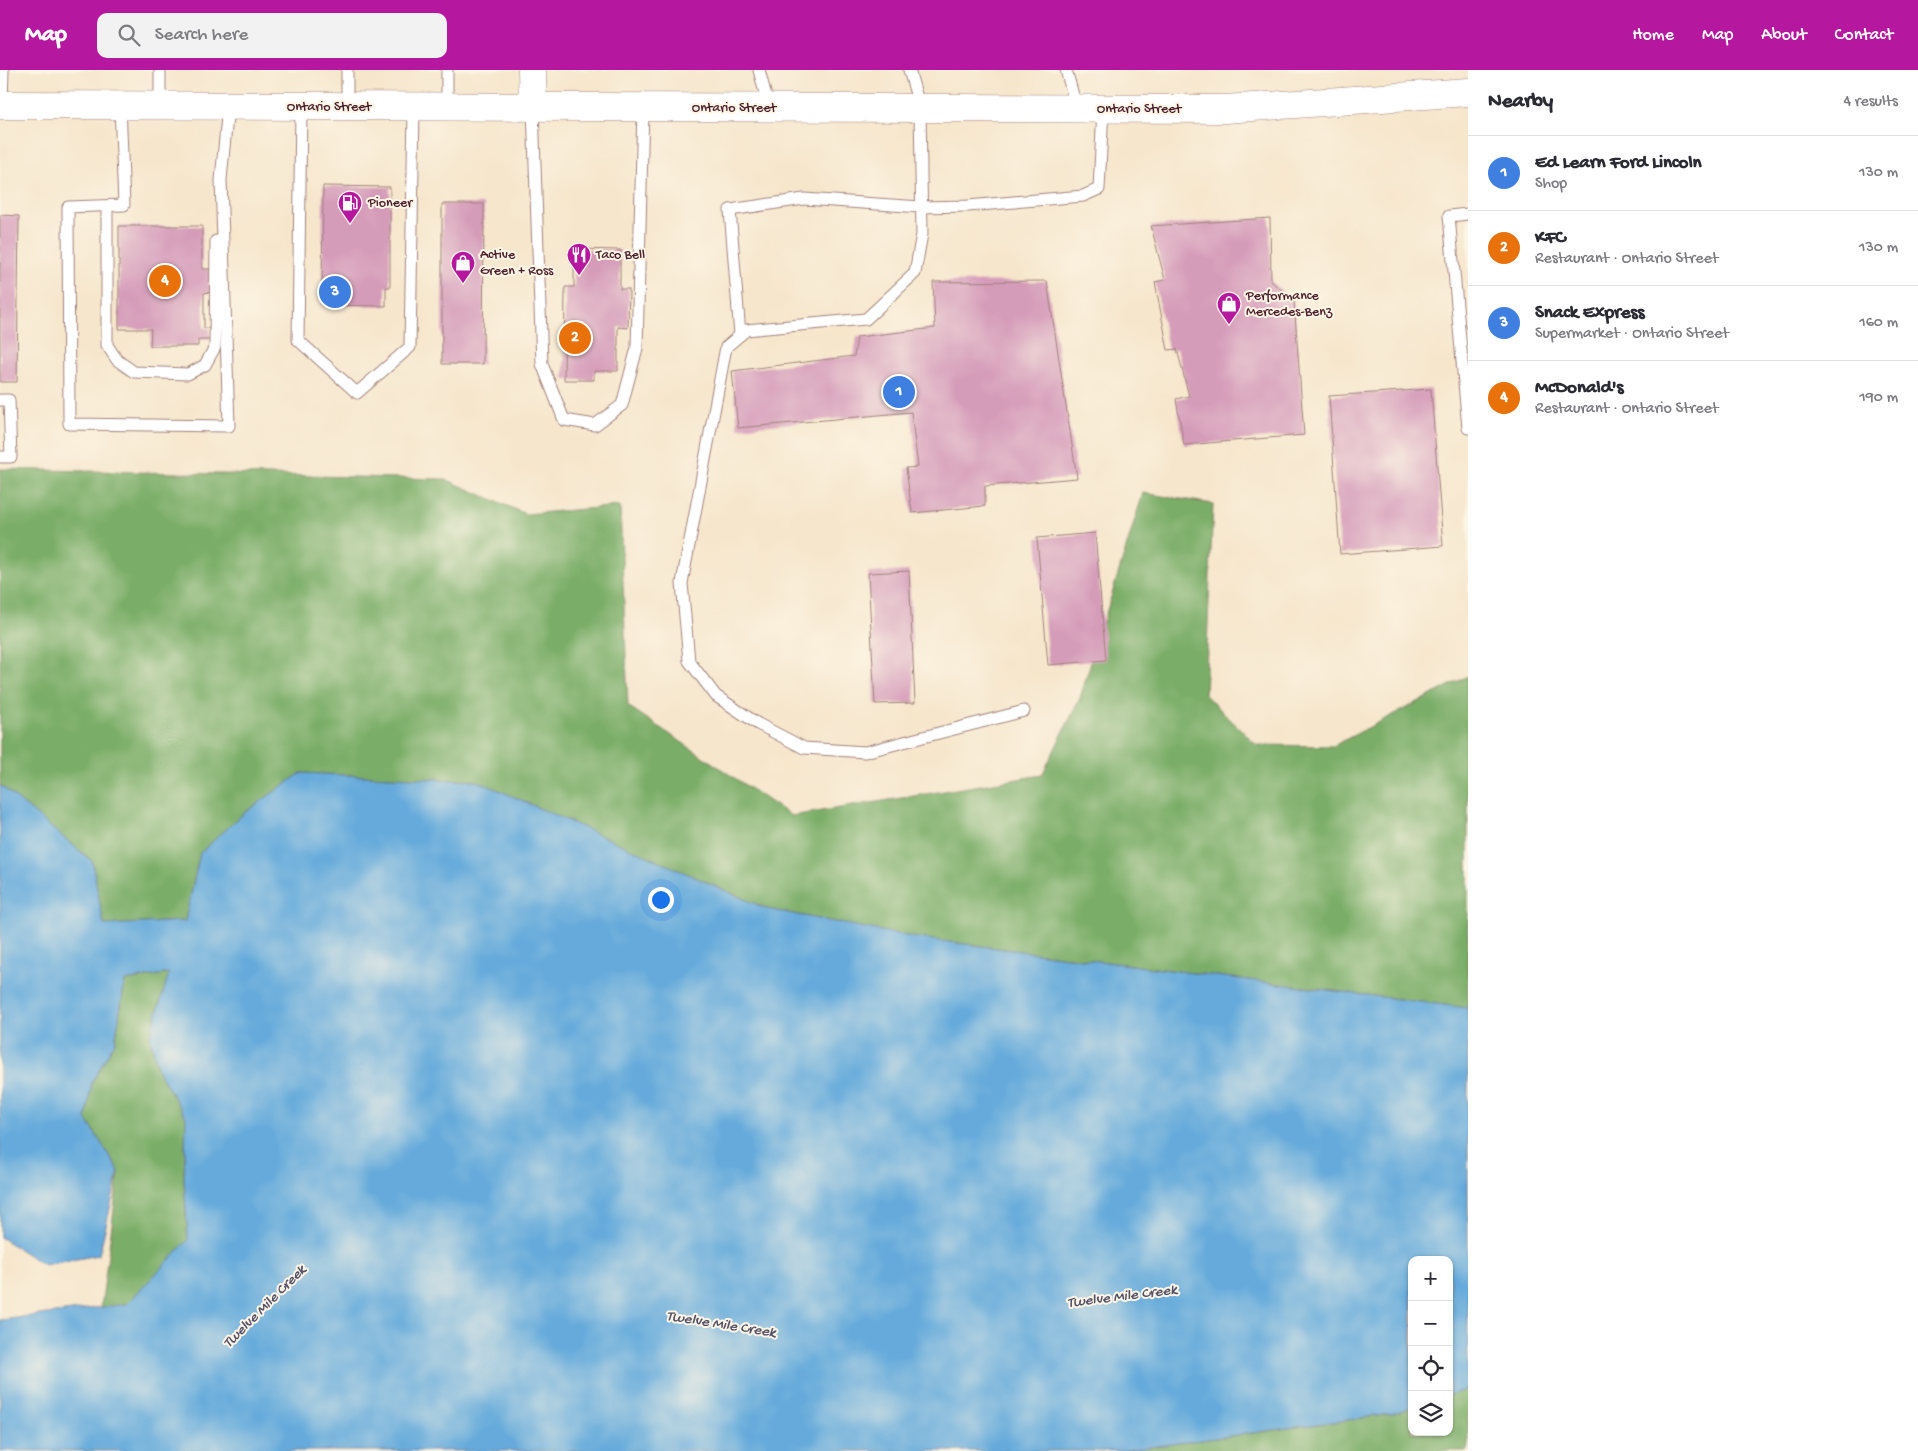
<!DOCTYPE html>
<meta charset="utf-8">
<style>
:root{--surface:#fff;--page:#f2f2f3;--text:#2b2b33;--muted:#7c7c81;--line:#e1e1e2;--accent:#b5179e}
body{margin:0;font-family:"Gochi Hand",sans-serif;background:var(--page);color:var(--text)}
.controls{position:absolute;right:15px;bottom:15px;display:grid;overflow:hidden;border-radius:10px;box-shadow:0 1px 4px #0004}
.controls button{width:45px;height:45px;display:grid;place-items:center;padding:0;border:0;border-bottom:1px solid var(--line);background:var(--surface);color:var(--text);font:25px sans-serif}
.you{position:absolute;left:660px;top:829px;width:18px;height:18px;margin:-12px;border:4px solid #fff;border-radius:50%;background:#1a73e8;box-shadow:0 0 0 8px #1a73e833}
.badge{display:grid;place-items:center;width:32px;height:32px;border-radius:50%;background:var(--accent);color:#fff;font-size:16px;font-weight:700}
.pin{position:absolute;translate:-50% -50%;border:2px solid #fff;box-shadow:0 1px 5px #0006}
.list{margin:0;padding:0;list-style:none}
h2{display:flex;justify-content:space-between;align-items:center;height:65px;margin:0;padding:0 20px;font-size:21px}
h2 small{font-size:16px;font-weight:400;color:var(--muted)}
.list li{display:grid;grid-template-columns:32px 1fr auto;gap:15px;align-items:center;box-sizing:border-box;height:75px;padding:0 20px;border-top:1px solid var(--line)}
.list b{display:block;font-size:19px;white-space:nowrap}
.list p{margin:0;font-size:16px;white-space:nowrap;color:var(--muted)}
.list em{font-size:16px;font-style:normal;color:var(--muted)}
.icon{flex:none;width:28px;height:28px;fill:none;stroke:currentColor;stroke-width:2;stroke-linecap:round;stroke-linejoin:round}
.map{position:relative;flex:none;width:1468px;height:1381px;overflow:hidden}
header{display:flex;align-items:center;gap:30px;box-sizing:border-box;height:70px;padding:0 25px;background:var(--accent);color:#fff}
header strong{font-size:24px}
nav{display:flex;gap:28px;margin-inline-start:auto;font-size:18px}
.search{width:350px;height:45px;background:var(--page);display:flex;align-items:center;gap:12px;box-sizing:border-box;padding:0 18px;border-radius:10px;color:var(--muted);font-size:19px}
main{display:flex}
aside{flex:1;background:var(--surface)}
.map>svg:first-child{display:block}
</style>
<header>
<strong>Map</strong>
<div class="search"><svg class="icon" aria-label="search" viewBox="0 0 24 24"><circle cx="10" cy="10" r="6"/><path d="M15 15l6 6"/></svg>Search here</div>
<nav><a>Home</a><a>Map</a><a>About</a><a>Contact</a></nav>
</header>
<main>
<div class="map">
<svg width="1468" height="1381" viewBox="0 0 1468 1381">
<rect width="100%" height="100%" fill="#fcf5e5"/>
<filter id="ink" filterUnits="userSpaceOnUse"><feTurbulence type="fractalNoise" baseFrequency=".02" numOctaves="2"/><feDisplacementMap in="SourceGraphic" scale="10" xChannelSelector="R" yChannelSelector="G"/><feConvolveMatrix kernelMatrix="1 2 1 2 8 2 1 2 1" color-interpolation-filters="sRGB"/></filter>
<filter id="wash" filterUnits="userSpaceOnUse"><feTurbulence type="fractalNoise" baseFrequency=".0096" numOctaves="4" result="noise"/><feDisplacementMap in="SourceGraphic" scale="20" xChannelSelector="R" yChannelSelector="G"/><feGaussianBlur stdDeviation="1.12" result="paint"/><feColorMatrix in="noise" values="0 0 0 0 0 0 0 0 0 0 0 0 0 0 0 0 0 1.4 0 .05"/><feComposite in="paint" operator="in"/></filter>
<g filter="url(#wash)">
<rect width="100%" height="100%" fill="#f6e6cc"/>
<!-- forest -->
<g fill="#7aad68" stroke="#62664a">
<polygon points="0,399 445,409 526,444 620,436 628,636 791,746 1042,705 1080,628 1143,423 1213,434 1205,625 1257,675 1333,676 1468,606 1468,938 918,868 767,839 477,711 301,703 244,743 200,783 185,851 104,855 92,791 0,715"/>
<polygon points="169,903 150,966 158,1001 186,1047 184,1109 188,1171 127,1234 101,1238 119,1101 86,1049 92,1012 115,972 125,911"/>
<polygon points="1468,1319 1468,1381 1120,1381 1391,1344 1412,1337 1412,1362 1449,1362 1449,1325"/>
</g>
<!-- water -->
<polygon fill="#65aadb" stroke="#586483" points="301,703 478,711 767,839 918,868 1468,938 1468,1319 1449,1325 1449,1190 1412,1190 1412,1337 1391,1344 1120,1381 0,1381 0,1250 127,1234 188,1170 184,1109 186,1047 158,1001 150,966 169,903 125,911 115,972 92,1012 86,1049 119,1101 99,1185 44,1195 0,1167 0,715 92,791 104,855 185,851 200,783 244,743"/>
<g id="blocks">
<!-- building -->
<g fill="#d59cba">
<polygon points="323,116 390,117 390,217 386,217 386,236 322,235"/>
<polygon points="442,134 484,134 483,294 442,294"/>
<polygon points="0,145 19,146 17,312 0,312"/>
<polygon points="1270,148 1271,211 1294,231 1304,365 1184,375 1176,329 1189,326 1177,279 1168,280 1155,212 1165,210 1151,156"/>
<polygon points="119,156 202,156 202,199 212,199 211,222 204,223 204,258 210,258 210,270 198,270 198,276 150,276 151,259 119,259"/>
<polygon points="574,179 620,180 620,219 629,219 628,258 618,257 618,301 594,301 594,310 564,310 565,217 574,217"/>
<polygon points="1047,211 1077,408 985,416 985,436 912,443 906,398 918,397 911,342 738,358 732,301 854,286 857,267 935,258 933,212"/>
<polygon points="1431,319 1443,476 1340,484 1329,326"/>
<polygon points="1095,463 1106,590 1048,595 1037,468"/>
<polygon points="909,501 915,633 875,634 868,503"/>
</g>
</g>
</g>
<g filter="url(#ink)">
<use href="#blocks" fill-opacity="0" stroke="#a0827c" stroke-width="1"/>
<g fill="none" stroke-linecap="round" stroke-linejoin="round">
<defs>
<g id="service">
<polyline points="759,0 769,38"/>
<polyline points="909,0 920,38 922,164 915,203 866,249 746,260 726,277 682,513 689,591 716,626 758,654 804,678 865,682 1024,641"/>
<polyline points="1066,0 1077,39"/>
<polyline points="2,35 3,0"/>
<polyline points="120,35 124,135 68,137 69,354 229,356 221,110 228,36"/>
<polyline points="160,36 160,0"/>
<polyline points="347,36 347,0"/>
<polyline points="301,37 298,270 357,323 410,277 414,37"/>
<polyline points="447,37 447,0"/>
<polyline points="533,38 542,294 564,350 595,355 622,335 637,278 643,38"/>
<polyline points="107,136 107,275 117,290 134,302 188,304 205,295 215,277 216,171"/>
<polyline points="1468,144 1449,146 1468,358"/>
<polyline points="740,265 730,140 804,129 921,137 968,136 1083,126 1099,119 1103,39"/>
<polyline points="0,330 9,330 11,387 0,387"/>
</g>
<polyline id="tertiary" points="532,0 533,38"/>
<polyline id="secondary" points="0,35 1225,39 1468,22"/>
</defs>
<!-- service casing -->
<use href="#service" stroke="#a0827c" stroke-width="13"/>
<!-- tertiary casing -->
<use href="#tertiary" stroke="#a0827c" stroke-width="29"/>
<!-- secondary casing -->
<use href="#secondary" stroke="#a0827c" stroke-width="29"/>
<!-- service -->
<use href="#service" stroke="#fff" stroke-width="11"/>
<!-- tertiary -->
<use href="#tertiary" stroke="#fff" stroke-width="28"/>
<!-- secondary -->
<use href="#secondary" stroke="#fff" stroke-width="28"/>
</g>
</g>
<!-- icons -->
<defs>
<symbol id="fuel-pin" viewBox="-11 -11 22 30"><path d="M0 17L-7.5 6A9.5 9.5 0 1 1 7.5 6Z" fill="#b5179e" stroke="#fcf5e5"/><path d="M-5.5-6h7V0h2V4h1.3V-2.5L3-4.5l.8-.8L6-3V5H2.5V1h-1V6h-7ZM-4.2-4.7v3.2H.2V-4.7Z" fill="#fff"/></symbol>
<symbol id="restaurant-pin" viewBox="-11 -11 22 30"><path d="M0 17L-7.5 6A9.5 9.5 0 1 1 7.5 6Z" fill="#b5179e" stroke="#fcf5e5"/><path d="M-5-6h1v4h1v-4h1v4h1v-4h1v5L-1.5 .5V6h-2V.5L-5-1ZM5-6V6H3V1.5H1.5Q1.5-4 5-6Z" fill="#fff"/></symbol>
<symbol id="shop-pin" viewBox="-11 -11 22 30"><path d="M0 17L-7.5 6A9.5 9.5 0 1 1 7.5 6Z" fill="#b5179e" stroke="#fcf5e5"/><path d="M-5-2.5h2.3a2.7 3.5 0 0 1 5.4 0H5L5.5 6h-11ZM-1.5-2.5h3a1.5 2.3 0 0 0-3 0Z" fill="#fff"/></symbol>
</defs>
<g fill-rule="evenodd">
<use href="#fuel-pin" x="336" y="119" width="28" height="38"/>
<use href="#restaurant-pin" x="565" y="171" width="28" height="38"/>
<use href="#shop-pin" x="449" y="179" width="28" height="38"/>
<use href="#shop-pin" x="1215" y="220" width="28" height="38"/>
</g>
<g text-anchor="middle" dominant-baseline="central" stroke-width="4" stroke-linejoin="round" paint-order="stroke">
<!-- street labels -->
<g font-size="14" fill="#4a1f2b" stroke="#fcf5e5">
<text x="329" y="37">Ontario Street</text>
<text x="734" y="38">Ontario Street</text>
<text x="1139" y="39">Ontario Street</text>
</g>
<!-- poi labels -->
<g font-size="14" fill="#4a1f2b" stroke="#fcf5e5" text-anchor="start">
<text x="368" y="133">Pioneer</text>
<text x="480" y="185">Active<tspan x="480" dy="16">Green + Ross</tspan></text>
<text x="596" y="185">Taco Bell</text>
<text x="1246" y="226">Performance<tspan x="1246" dy="16">Mercedes-Benz</tspan></text>
</g>
<!-- water labels -->
<g font-size="15" font-style="italic" fill="#535069" stroke="#fcf5e5">
<text transform="translate(1122 1227) rotate(-7)">Twelve Mile Creek</text>
<text transform="translate(265 1237) rotate(-45)">Twelve Mile Creek</text>
<text transform="translate(721 1255) rotate(9)">Twelve Mile Creek</text>
</g>
</g>
</svg>
<div class="controls">
<button>+</button>
<button>−</button>
<button><svg class="icon" aria-label="locate" viewBox="0 0 24 24"><circle cx="12" cy="12" r="6"/><path d="M12 2v4M12 18v4M2 12h4M18 12h4"/></svg></button>
<button><svg class="icon" aria-label="layers" viewBox="0 0 24 24"><path d="M12 4l9 5-9 5-9-5zM3 14l9 5 9-5"/></svg></button>
</div>
<div class="you"></div>
<div class="pin badge" style="left:899px;top:322px;background:#3f7fe0">1</div>
<div class="pin badge" style="left:575px;top:268px;background:#e8710a">2</div>
<div class="pin badge" style="left:335px;top:222px;background:#3f7fe0">3</div>
<div class="pin badge" style="left:165px;top:211px;background:#e8710a">4</div>
</div>
<aside>
<h2>Nearby<small>4 results</small></h2>
<ul class="list">
<li><span class="badge" style="background:#3f7fe0">1</span><div><b>Ed Learn Ford Lincoln</b><p>Shop</p></div><em>130 m</em></li>
<li><span class="badge" style="background:#e8710a">2</span><div><b>KFC</b><p>Restaurant · Ontario Street</p></div><em>130 m</em></li>
<li><span class="badge" style="background:#3f7fe0">3</span><div><b>Snack Express</b><p>Supermarket · Ontario Street</p></div><em>160 m</em></li>
<li><span class="badge" style="background:#e8710a">4</span><div><b>McDonald's</b><p>Restaurant · Ontario Street</p></div><em>190 m</em></li>
</ul>
</aside>
</main>
